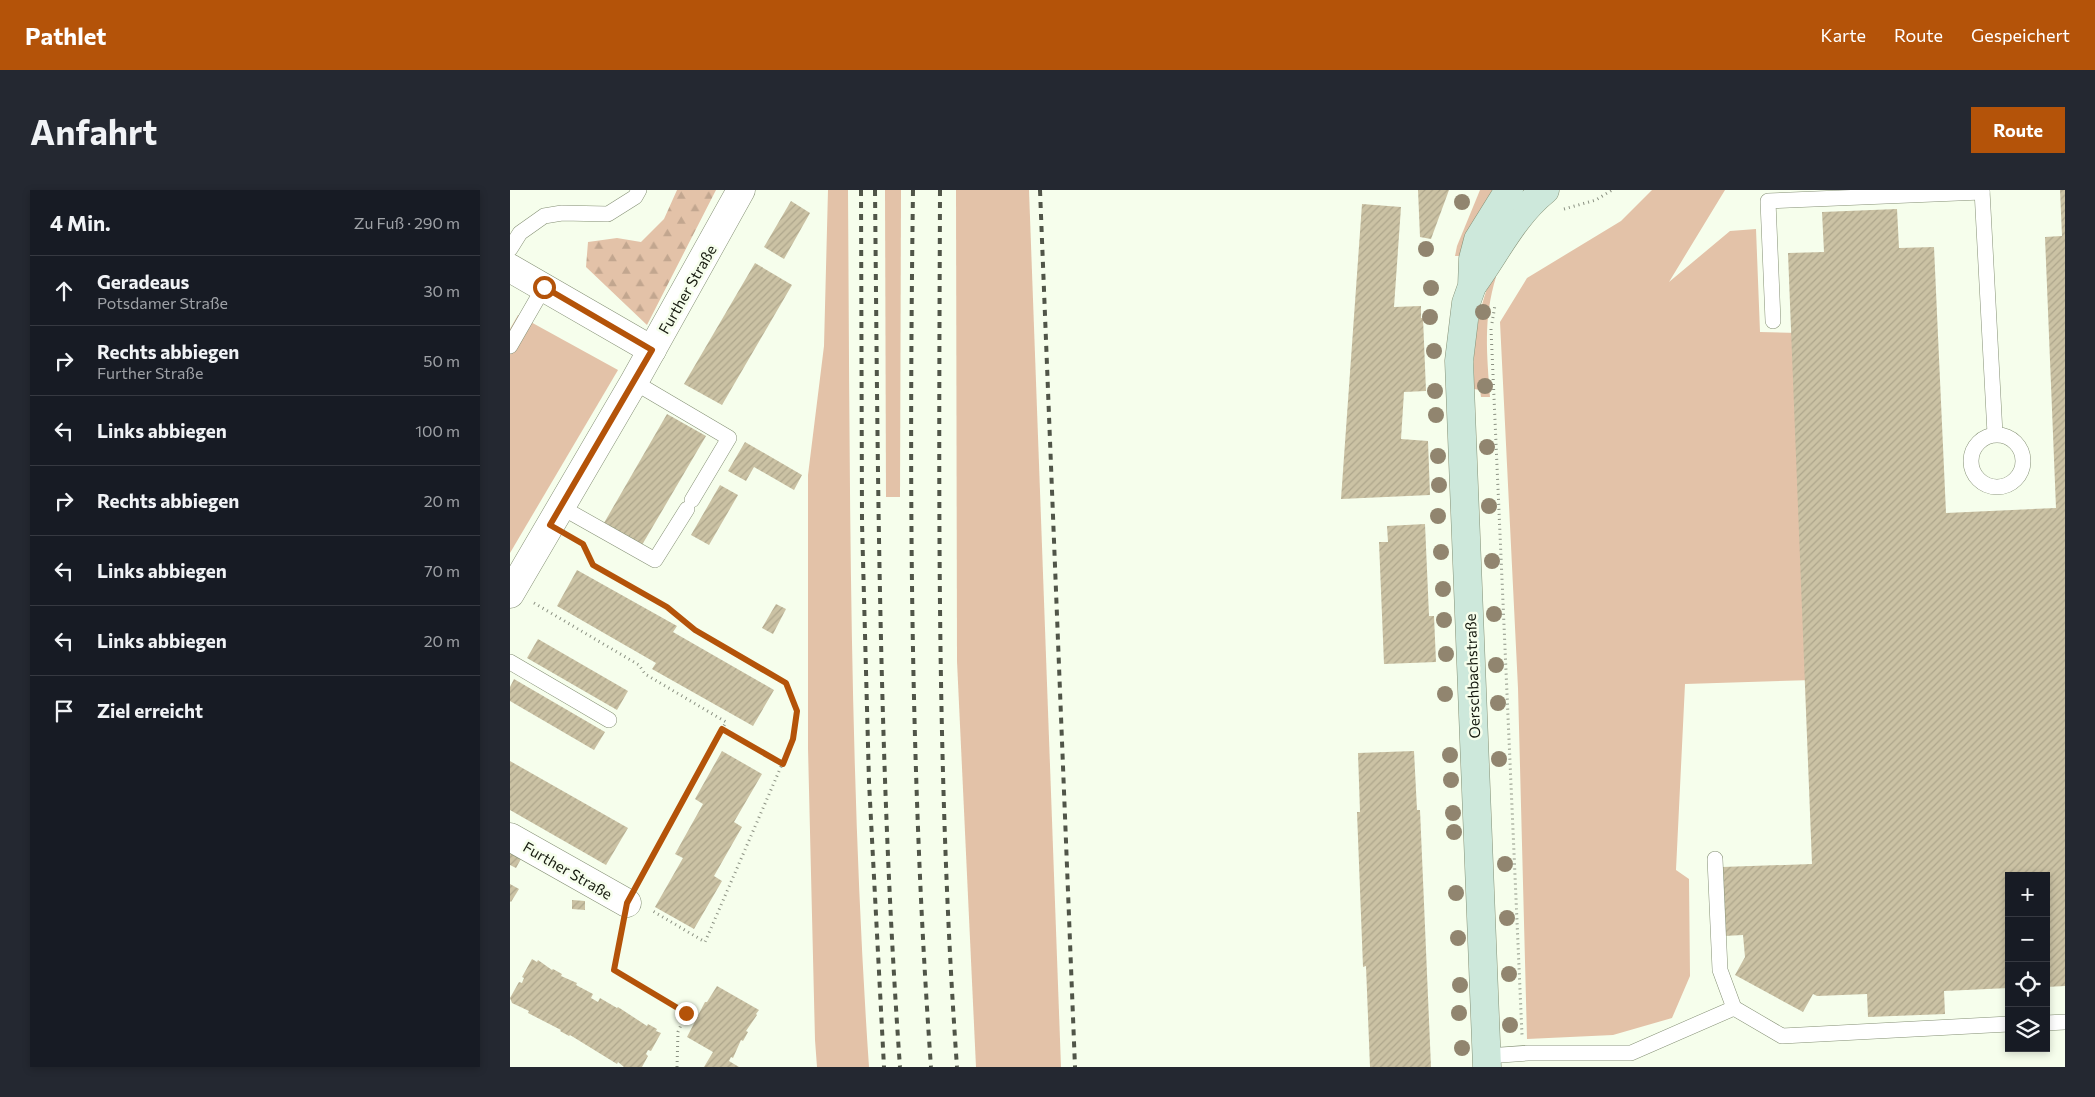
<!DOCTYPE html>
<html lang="de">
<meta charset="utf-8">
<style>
:root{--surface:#171b24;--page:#242831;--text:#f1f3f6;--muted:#9ea1a6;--line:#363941;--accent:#b45309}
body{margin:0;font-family:Commissioner,sans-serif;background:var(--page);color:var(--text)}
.controls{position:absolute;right:15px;bottom:15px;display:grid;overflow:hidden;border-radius:0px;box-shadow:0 2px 8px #0003}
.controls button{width:45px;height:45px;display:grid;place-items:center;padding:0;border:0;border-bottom:1px solid var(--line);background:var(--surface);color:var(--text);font:25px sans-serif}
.stop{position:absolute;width:15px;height:15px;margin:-11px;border:4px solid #b45309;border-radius:50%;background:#fff}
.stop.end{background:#b45309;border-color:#fff;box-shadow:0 1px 5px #0008}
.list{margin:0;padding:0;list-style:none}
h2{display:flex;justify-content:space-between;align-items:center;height:65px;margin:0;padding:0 20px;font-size:21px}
h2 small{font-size:16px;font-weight:400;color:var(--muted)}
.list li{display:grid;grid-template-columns:32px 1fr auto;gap:15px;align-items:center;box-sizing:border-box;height:70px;padding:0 20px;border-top:1px solid var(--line)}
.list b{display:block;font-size:19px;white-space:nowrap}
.list p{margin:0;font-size:16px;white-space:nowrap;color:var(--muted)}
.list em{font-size:16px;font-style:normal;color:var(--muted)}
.icon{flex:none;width:28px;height:28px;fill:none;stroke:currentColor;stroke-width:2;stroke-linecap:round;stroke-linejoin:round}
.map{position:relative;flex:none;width:1555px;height:877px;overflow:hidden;border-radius:0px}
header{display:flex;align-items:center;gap:30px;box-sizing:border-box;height:70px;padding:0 25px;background:var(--accent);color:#fff}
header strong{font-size:24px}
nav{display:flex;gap:28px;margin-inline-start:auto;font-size:18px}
.intro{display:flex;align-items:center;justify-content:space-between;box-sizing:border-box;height:120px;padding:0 30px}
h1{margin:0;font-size:35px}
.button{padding:12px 22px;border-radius:0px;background:var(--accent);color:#fff;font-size:18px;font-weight:700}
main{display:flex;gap:30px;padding:0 30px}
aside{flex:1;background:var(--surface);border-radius:0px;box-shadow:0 2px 8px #0003}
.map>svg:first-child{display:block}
</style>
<header>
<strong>Pathlet</strong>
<nav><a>Karte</a><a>Route</a><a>Gespeichert</a></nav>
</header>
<div class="intro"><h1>Anfahrt</h1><a class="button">Route</a></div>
<main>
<aside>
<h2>4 Min.<small>Zu Fuß · 290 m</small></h2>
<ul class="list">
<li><svg class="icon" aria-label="ahead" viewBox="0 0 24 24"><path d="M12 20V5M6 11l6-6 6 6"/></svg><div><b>Geradeaus</b><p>Potsdamer Straße</p></div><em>30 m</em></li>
<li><svg class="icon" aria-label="right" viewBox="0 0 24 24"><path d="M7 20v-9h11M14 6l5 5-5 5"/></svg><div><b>Rechts abbiegen</b><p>Further Straße</p></div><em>50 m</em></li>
<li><svg class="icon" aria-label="left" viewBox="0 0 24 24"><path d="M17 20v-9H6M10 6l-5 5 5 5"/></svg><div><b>Links abbiegen</b></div><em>100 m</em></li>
<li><svg class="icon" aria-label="right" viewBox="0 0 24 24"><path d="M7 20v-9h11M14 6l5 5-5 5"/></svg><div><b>Rechts abbiegen</b></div><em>20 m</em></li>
<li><svg class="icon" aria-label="left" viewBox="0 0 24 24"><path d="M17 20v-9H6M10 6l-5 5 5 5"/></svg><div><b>Links abbiegen</b></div><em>70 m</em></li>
<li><svg class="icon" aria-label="left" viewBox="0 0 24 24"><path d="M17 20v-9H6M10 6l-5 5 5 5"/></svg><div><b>Links abbiegen</b></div><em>20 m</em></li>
<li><svg class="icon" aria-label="arrive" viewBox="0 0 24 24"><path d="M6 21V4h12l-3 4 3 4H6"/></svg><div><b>Ziel erreicht</b></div></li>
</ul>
</aside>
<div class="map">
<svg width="1555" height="877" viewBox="0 0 1555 877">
<defs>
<pattern id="forest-firs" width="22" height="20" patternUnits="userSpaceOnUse" patternTransform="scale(1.25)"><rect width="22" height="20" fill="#e3c2a8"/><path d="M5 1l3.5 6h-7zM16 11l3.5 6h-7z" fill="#c2a68f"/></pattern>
<pattern id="building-hatch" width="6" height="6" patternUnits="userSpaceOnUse" patternTransform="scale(1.25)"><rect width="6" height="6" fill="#cbc2a4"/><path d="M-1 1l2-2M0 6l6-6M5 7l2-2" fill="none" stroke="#aea68c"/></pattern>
</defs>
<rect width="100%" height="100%" fill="#f6feec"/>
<!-- grass -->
<g fill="#e3c2a8">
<path d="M318 0H338C340 292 339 585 359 877H307L305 850 298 558V285L314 156Z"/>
<polygon points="375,0 391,0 390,307 376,307"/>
<polygon points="446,0 519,0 551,877 466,877 447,471"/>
<polygon points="970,0 988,0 952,66 945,66 947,56"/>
<polygon points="1142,0 1215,0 1159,92 1220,41 1246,39 1250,142 1289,143 1303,490 1175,494 1166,680 1179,689 1180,786 1162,828 1103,845 1017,849 1008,498 990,132 1017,88 1111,31"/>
<path d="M982 85 986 87C973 129 977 164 980 207H971L970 200 964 199C962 157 967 123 982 85Z"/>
<polygon points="8,125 108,180 0,363 0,139"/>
</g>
<!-- forest -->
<polygon fill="url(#forest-firs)" points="167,0 206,0 137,135 76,77 78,52 107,48 131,52 154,29"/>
<!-- building -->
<g fill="url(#building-hatch)">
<polygon points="908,0 939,0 921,49 910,47"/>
<polygon points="1550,0 1555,0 1555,796 1536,797 1536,686 1499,686 1499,798 1434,801 1435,824 1358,827 1357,804 1307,806 1303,804 1293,822 1225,785 1235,767 1233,745 1214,746 1212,677 1302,674 1278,63 1314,62 1312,22 1387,19 1389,58 1424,57 1436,323 1546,318 1535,47 1552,46"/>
<polygon points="281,11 300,23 274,69 254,57"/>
<polygon points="852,14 891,17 884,117 911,116 911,128 913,128 916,201 894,202 891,249 918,251 920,305 831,309"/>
<polygon points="245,73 282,95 212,215 174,194"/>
<polygon points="157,224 196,246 132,355 94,333"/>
<polygon points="235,252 292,285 284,300 244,277 236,291 218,281"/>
<polygon points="210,295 228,305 199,355 181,345"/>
<polygon points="915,334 919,426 924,426 926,472 874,474 869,352 878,352 877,336"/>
<polygon points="67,380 167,436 163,442 264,500 243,536 142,479 146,473 47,416"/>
<polygon points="266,414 276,419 263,444 252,438"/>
<polygon points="28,449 118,501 107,520 17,468"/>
<polygon points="4,489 95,542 84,560 0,511 0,497"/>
<polygon points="212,561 252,584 224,632 232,637 204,686 212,691 184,739 145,717 173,668 165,664 193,614 185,609"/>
<polygon points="904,561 907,620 910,620 921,877 860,877 856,776 853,777 847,622 850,622 848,563"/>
<polygon points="0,571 118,638 96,675 0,620"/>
<polygon points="0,662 11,669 6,678 0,675"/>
<polygon points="0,694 9,699 1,712 0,711"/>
<polygon points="62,710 75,711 75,720 62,719"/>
<polygon points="22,769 27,772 28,770 42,780 43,779 52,784 51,786 67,793 66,795 83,804 81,808 88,812 90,808 107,818 108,817 137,836 138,834 147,839 146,841 151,843 141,861 138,860 136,864 138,866 132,877 114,877 108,872 107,874 60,845 59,846 50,841 51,840 18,823 19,821 2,813 0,808 9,792 12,793 14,788 12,787"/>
<polygon points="207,796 249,820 246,824 247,825 236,841 238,842 233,851 231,850 223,868 221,867 219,871 229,877 194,877 203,862 177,847 195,812 197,812"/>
</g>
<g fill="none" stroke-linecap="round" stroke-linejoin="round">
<defs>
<g id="service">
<polyline points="1472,0 1485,244"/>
<polyline points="0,59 10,43 34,26 52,23 98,24 125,7 129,0"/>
<polyline points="1263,131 1258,11 1472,2"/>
<polyline points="0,156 34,97"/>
<polyline points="124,192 219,248 182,310"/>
<circle cx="1487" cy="271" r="26"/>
<polyline points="51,317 145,370 177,319"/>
<polyline points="0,472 99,530"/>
<polyline points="1205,669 1210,780 1224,818 1272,846 1499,834"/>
<polyline points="1536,833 1555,832"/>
<polyline points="977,866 1018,863 1121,863 1224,818"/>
</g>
<g id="minor">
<polyline points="0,78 142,160"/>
<polyline points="0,647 117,713"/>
</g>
<polyline id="tertiary" points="0,404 124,192 231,0"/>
<g id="secondary">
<path d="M964 93C987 61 1004 25 1035 0"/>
<polyline points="977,877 949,171 956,113 962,96 963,69 968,50 999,0"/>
</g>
</defs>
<!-- service casing -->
<use href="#service" stroke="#859075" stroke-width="16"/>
<!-- minor casing -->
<use href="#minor" stroke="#859075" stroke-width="29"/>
<!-- tertiary casing -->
<use href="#tertiary" stroke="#859075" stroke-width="29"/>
<!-- secondary casing -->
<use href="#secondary" stroke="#859075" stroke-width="29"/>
<!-- path -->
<g stroke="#8b9182" stroke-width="3" stroke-dasharray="1 4" stroke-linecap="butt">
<polyline points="1054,19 1086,10 1102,0"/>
<polyline points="982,133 985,115"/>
<polyline points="981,139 1012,845"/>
<polyline points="71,353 83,375 157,417 185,440 276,493 287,521 283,549 195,752 141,720"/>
<polyline points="24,413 129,475 135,484 216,532 128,691"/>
<polyline points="212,539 273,574"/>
<polyline points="112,739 104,780 187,830"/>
<polyline points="167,877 168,842 176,823"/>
</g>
<!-- service -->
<use href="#service" stroke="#fff" stroke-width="15"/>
<!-- minor -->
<use href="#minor" stroke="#fff" stroke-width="28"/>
<!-- tertiary -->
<use href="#tertiary" stroke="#fff" stroke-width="28"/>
<!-- secondary -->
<use href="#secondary" stroke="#cde8db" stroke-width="28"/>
<!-- rail -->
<g stroke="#505548" stroke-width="4" stroke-dasharray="6 6" stroke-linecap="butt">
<polyline points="351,0 352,333 359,592 374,877"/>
<path d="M365 0C368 293 369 585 390 877"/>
<path d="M403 0C399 292 400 585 421 877"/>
<path d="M430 0C429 292 426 585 447 877"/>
<polyline points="530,0 565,877"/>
</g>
</g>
<!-- trees -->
<g fill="#91856f">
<circle cx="952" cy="12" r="8"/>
<circle cx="916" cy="59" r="8"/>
<circle cx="921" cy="98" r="8"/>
<circle cx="973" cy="122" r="8"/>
<circle cx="920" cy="127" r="8"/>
<circle cx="924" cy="161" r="8"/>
<circle cx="975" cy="196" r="8"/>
<circle cx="925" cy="201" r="8"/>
<circle cx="926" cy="225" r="8"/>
<circle cx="977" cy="257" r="8"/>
<circle cx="928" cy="266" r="8"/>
<circle cx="929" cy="295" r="8"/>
<circle cx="979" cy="316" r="8"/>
<circle cx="928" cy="326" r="8"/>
<circle cx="931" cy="362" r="8"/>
<circle cx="982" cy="371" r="8"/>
<circle cx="933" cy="399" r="8"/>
<circle cx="984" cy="424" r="8"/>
<circle cx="934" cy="430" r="8"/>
<circle cx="936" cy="464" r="8"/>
<circle cx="986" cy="475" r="8"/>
<circle cx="935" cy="504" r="8"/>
<circle cx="988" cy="513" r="8"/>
<circle cx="940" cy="565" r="8"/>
<circle cx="989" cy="569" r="8"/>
<circle cx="941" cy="590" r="8"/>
<circle cx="943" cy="623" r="8"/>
<circle cx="944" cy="642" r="8"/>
<circle cx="995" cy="674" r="8"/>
<circle cx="946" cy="703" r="8"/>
<circle cx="997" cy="728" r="8"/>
<circle cx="948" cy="748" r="8"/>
<circle cx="999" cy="784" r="8"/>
<circle cx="950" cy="795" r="8"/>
<circle cx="949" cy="823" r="8"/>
<circle cx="1000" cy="835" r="8"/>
<circle cx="952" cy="858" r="8"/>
</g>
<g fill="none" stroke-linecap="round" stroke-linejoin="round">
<!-- route -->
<polyline stroke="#b45309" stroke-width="6" points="34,97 142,160 40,335 73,354 83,375 157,417 185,440 276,493 287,521 283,549 273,574 212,539 117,713 104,780 176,823"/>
</g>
<g text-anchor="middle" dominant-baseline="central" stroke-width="5" stroke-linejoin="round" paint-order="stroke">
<!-- street labels -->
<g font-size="15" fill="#161a0f" stroke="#f6feec">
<text transform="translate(177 99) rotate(-60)">Further Straße</text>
<text transform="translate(962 486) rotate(-92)">Oerschbachstraße</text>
<text transform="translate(58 680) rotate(30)">Further Straße</text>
</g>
</g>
</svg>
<div class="controls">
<button>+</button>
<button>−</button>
<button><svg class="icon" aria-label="locate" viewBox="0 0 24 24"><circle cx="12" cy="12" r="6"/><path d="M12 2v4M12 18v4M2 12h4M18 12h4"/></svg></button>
<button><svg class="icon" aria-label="layers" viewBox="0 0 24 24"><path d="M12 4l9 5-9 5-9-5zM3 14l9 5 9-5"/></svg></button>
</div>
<div class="stop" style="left:34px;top:97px"></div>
<div class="stop end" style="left:176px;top:823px"></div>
</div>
</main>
